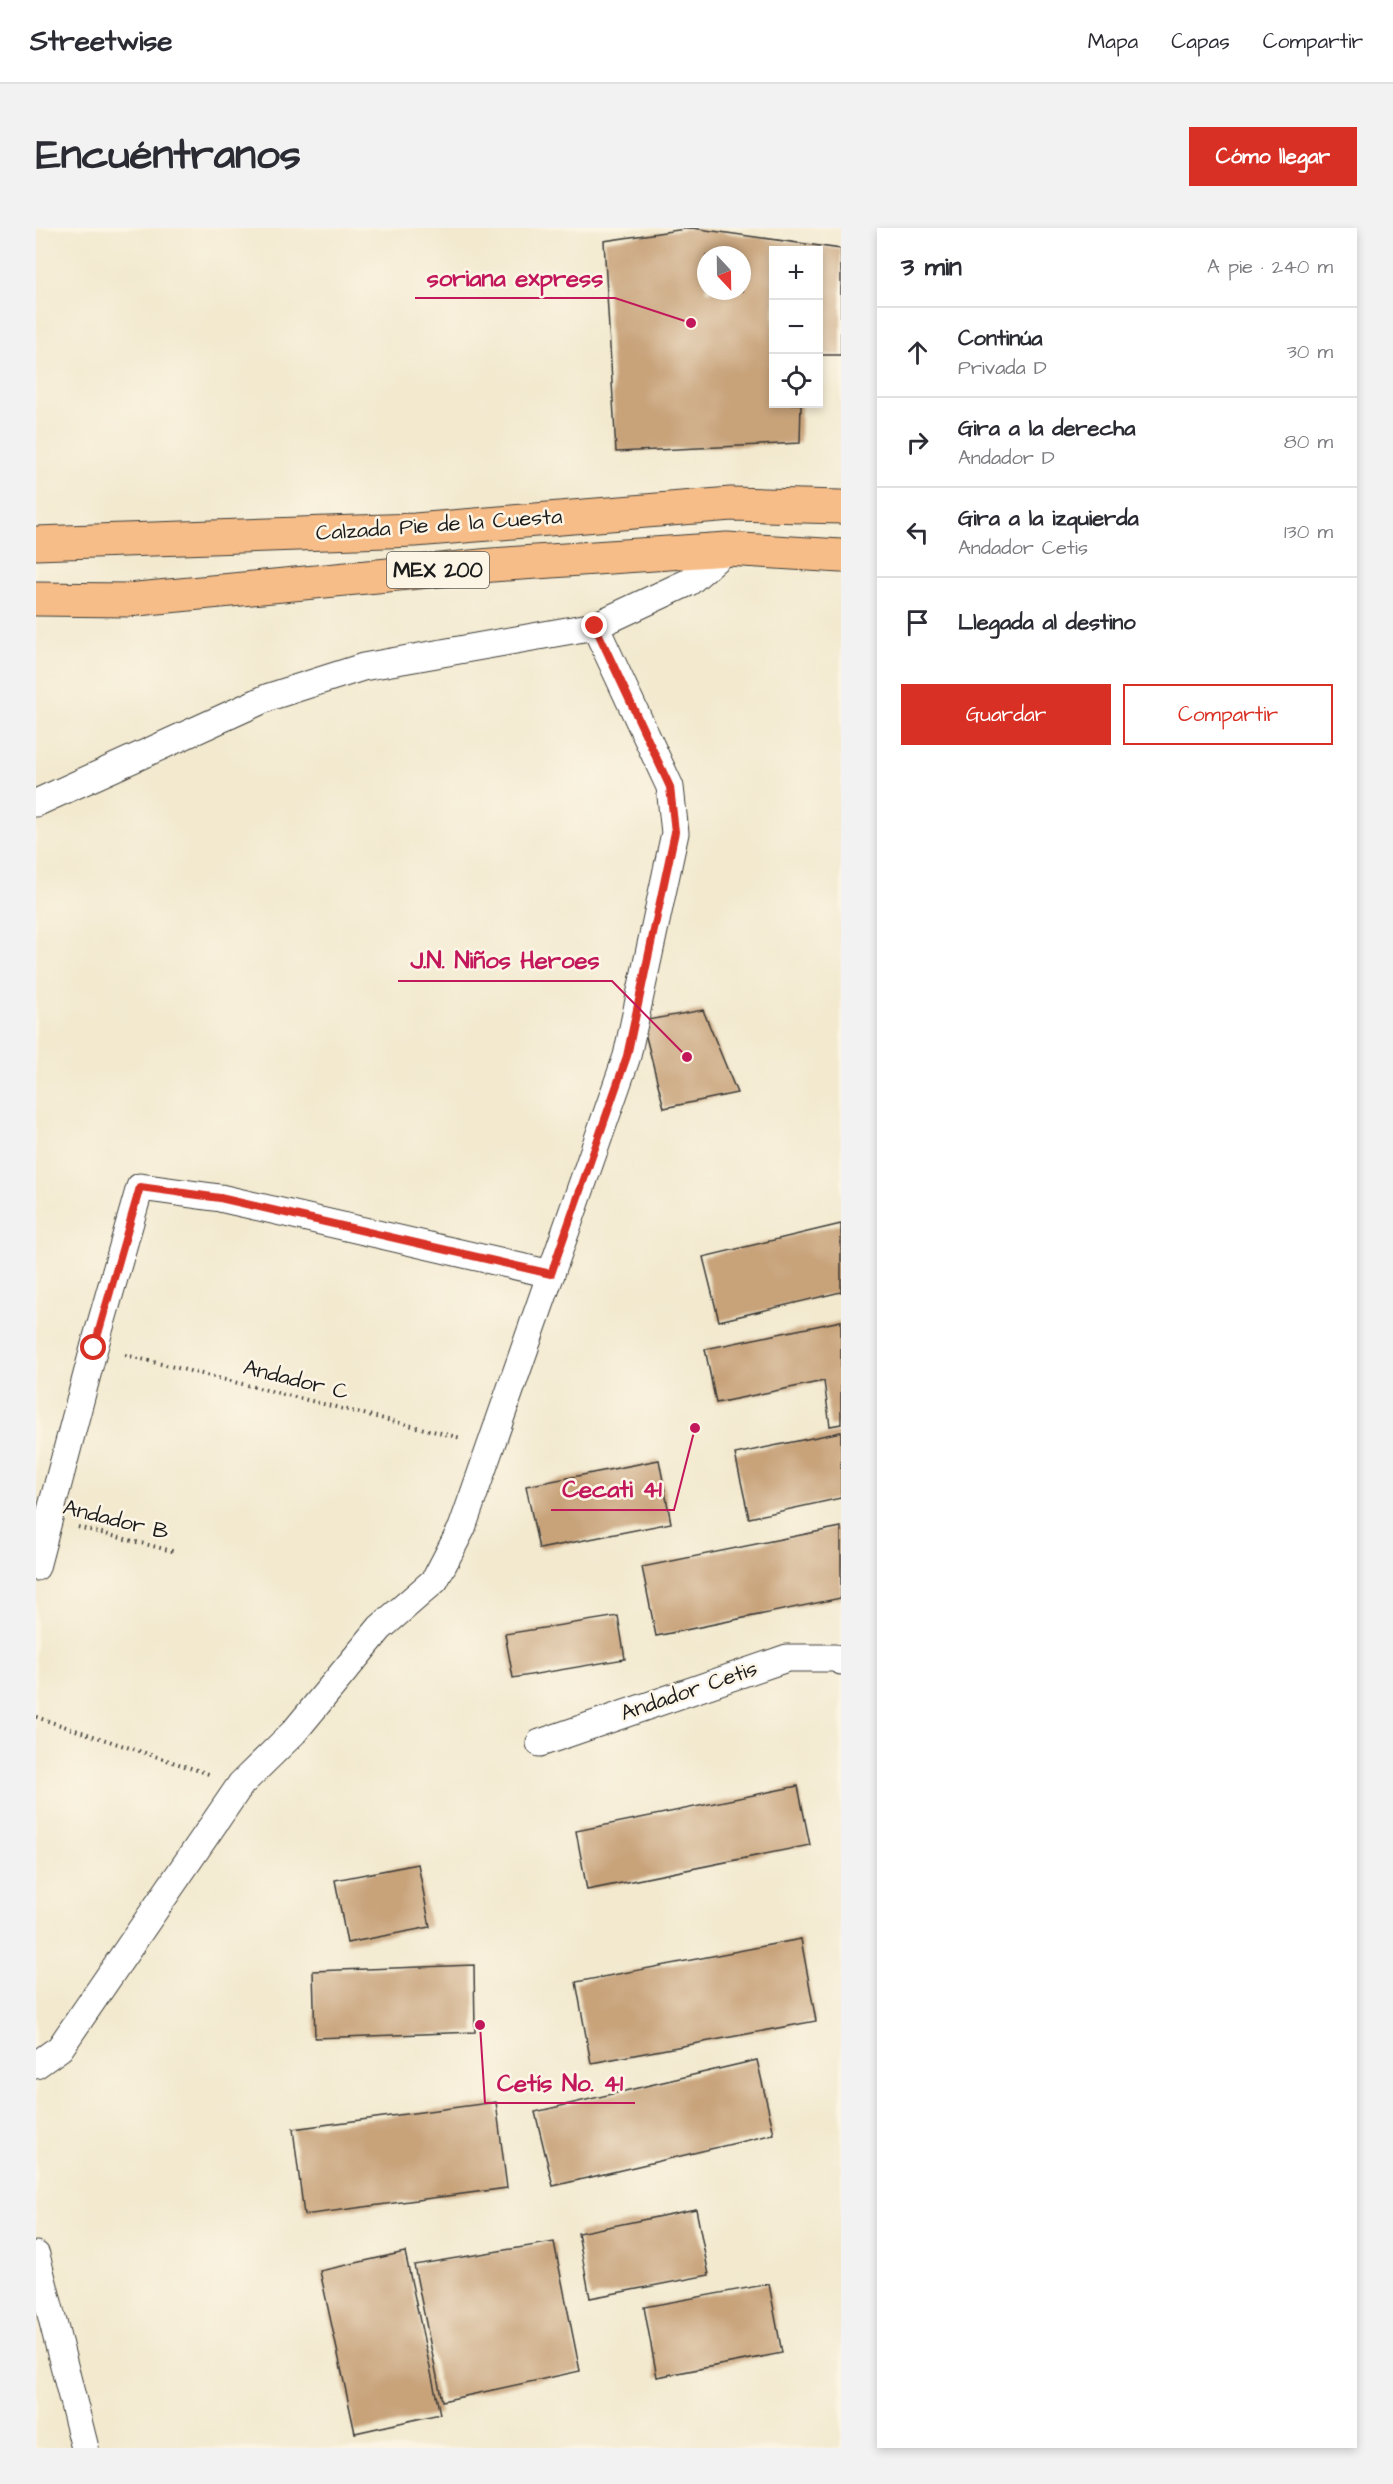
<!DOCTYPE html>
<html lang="es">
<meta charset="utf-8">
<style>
:root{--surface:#fff;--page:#f2f2f3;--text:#2b2b33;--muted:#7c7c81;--line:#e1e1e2;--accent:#d93025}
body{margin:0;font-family:"Architects Daughter",sans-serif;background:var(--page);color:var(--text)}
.controls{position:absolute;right:18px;top:18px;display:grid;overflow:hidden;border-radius:0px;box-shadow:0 3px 9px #0003}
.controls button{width:54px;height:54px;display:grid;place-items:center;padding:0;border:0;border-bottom:2px solid var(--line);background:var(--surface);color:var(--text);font:30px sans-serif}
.compass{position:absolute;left:661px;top:18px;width:54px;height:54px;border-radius:50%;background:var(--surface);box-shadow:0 3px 9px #0003;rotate:158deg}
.stop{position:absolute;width:18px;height:18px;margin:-14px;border:4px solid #d93025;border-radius:50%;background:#fff}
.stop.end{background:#d93025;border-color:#fff;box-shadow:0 2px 6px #0008}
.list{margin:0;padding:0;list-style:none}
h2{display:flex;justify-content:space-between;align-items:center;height:78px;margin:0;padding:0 24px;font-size:26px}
h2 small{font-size:20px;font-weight:400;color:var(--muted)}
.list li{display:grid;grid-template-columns:39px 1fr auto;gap:18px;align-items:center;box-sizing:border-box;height:90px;padding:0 24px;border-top:2px solid var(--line)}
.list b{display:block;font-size:22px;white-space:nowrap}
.list p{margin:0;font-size:20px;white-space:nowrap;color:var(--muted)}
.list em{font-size:20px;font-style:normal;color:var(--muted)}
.actions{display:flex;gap:12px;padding:18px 24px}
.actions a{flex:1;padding:14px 0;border:2px solid var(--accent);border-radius:0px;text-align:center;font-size:21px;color:var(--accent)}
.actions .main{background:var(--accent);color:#fff}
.icon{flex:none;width:33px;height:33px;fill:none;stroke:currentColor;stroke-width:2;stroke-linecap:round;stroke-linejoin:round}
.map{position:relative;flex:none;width:805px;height:2220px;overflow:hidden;border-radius:0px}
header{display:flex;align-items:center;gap:36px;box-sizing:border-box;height:84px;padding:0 30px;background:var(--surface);border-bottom:2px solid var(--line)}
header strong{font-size:28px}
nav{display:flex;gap:33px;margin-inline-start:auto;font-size:21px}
.intro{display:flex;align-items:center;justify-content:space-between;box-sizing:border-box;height:144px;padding:0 36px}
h1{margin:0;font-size:42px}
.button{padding:15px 27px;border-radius:0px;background:var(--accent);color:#fff;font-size:21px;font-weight:700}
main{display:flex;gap:36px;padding:0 36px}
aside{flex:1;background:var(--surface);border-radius:0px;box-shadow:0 3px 9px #0003}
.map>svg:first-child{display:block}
</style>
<header>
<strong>Streetwise</strong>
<nav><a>Mapa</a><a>Capas</a><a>Compartir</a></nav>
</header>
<div class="intro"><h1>Encuéntranos</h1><a class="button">Cómo llegar</a></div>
<main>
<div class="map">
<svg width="805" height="2220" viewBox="0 0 805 2220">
<rect width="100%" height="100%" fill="#fcf5e5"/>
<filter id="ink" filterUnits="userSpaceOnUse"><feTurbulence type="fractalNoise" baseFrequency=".0167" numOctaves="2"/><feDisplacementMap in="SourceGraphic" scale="12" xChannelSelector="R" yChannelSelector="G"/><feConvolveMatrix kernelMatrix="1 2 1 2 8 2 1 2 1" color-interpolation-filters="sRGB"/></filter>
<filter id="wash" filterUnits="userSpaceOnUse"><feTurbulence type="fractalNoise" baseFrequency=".008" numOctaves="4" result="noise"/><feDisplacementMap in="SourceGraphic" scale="24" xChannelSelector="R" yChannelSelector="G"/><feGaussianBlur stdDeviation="1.35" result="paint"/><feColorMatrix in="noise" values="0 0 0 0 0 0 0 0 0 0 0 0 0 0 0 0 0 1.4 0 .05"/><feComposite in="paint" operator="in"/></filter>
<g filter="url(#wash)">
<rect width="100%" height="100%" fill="#f2e9cf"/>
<g id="blocks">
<!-- building -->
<g fill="#c8a37a" fill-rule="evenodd">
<path d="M656 0 805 21V127H782V22H738V176H765L764 215 580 224 568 13ZM670 27H706V63H670Z"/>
<polygon points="667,782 701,865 628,880 606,793"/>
<polygon points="805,996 805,1064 683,1093 667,1029"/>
<polygon points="805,1093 805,1196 794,1198 788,1153 680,1175 669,1121"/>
<polygon points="805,1204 805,1270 713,1290 699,1226"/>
<polygon points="623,1232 635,1295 503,1321 490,1258"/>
<polygon points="805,1299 805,1370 620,1408 606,1339"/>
<polygon points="582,1388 589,1431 477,1450 469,1406"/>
<polygon points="762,1558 774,1617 551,1662 540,1603"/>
<polygon points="382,1636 394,1699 311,1715 299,1652"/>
<polygon points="765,1711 780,1793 555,1835 540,1754"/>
<polygon points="438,1737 439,1804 279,1810 277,1743"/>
<polygon points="721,1832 738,1906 517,1958 499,1884"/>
<polygon points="460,1874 471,1960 268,1987 257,1901"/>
<polygon points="660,1981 673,2047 554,2070 542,2005"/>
<polygon points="518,2014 544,2143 406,2173 378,2037"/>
<polygon points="369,2024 404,2186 319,2205 284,2043"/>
<polygon points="733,2056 746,2125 621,2149 608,2079"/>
</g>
</g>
</g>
<g filter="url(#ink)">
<use href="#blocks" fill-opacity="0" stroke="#3c3b37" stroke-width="1.5"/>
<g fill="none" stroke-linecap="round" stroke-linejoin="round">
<defs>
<g id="minor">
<polyline points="0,575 233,469 327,439 559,398 653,354 691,321"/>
<polyline points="0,1339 58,1120 104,959 184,970 515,1046"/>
<polyline points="504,1515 751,1430 799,1430 805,1433"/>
<polyline points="0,1837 24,1820 205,1556 258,1504 344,1400 399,1352 426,1300 591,828 639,605 634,559 559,398"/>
<polyline points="0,2027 49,2220"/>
</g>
<g id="primary">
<polyline points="0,315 379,302 695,276 805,279"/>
<polyline points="0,371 91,372 456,337 691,321 805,328"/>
</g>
</defs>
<!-- minor casing -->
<use href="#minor" stroke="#3c3b37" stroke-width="29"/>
<!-- primary casing -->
<use href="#primary" stroke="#3c3b37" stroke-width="35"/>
<!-- path -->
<g stroke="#3c3b37" stroke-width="4" stroke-dasharray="1.5 4.5" stroke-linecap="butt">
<polyline points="89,1127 425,1210"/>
<polyline points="42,1299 140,1324"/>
<polyline points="0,1489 176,1547"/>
</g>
<!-- minor -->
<use href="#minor" stroke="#fff" stroke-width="27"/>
<!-- primary -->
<use href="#primary" stroke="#f7bd88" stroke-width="33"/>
</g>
</g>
<g fill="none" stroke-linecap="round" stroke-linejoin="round" filter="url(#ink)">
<!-- route -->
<polyline stroke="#d93025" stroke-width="8" points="58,1120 104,959 184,970 515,1046 591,828 639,604 634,559 559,398"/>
</g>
<g text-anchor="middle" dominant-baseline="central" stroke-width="5" stroke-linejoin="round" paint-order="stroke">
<!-- shield labels -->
<rect fill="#fcf5e5" stroke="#5f5d58" stroke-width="1.5" x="351" y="324" width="102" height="36" rx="4.5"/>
<g font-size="21" font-weight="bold" fill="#1c1c1c">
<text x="402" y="342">MEX 200</text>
</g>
<!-- street labels -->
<g font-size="22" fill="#1c1c1c" stroke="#fcf5e5">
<text transform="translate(403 297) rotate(-4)">Calzada Pie de la Cuesta</text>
<text transform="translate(260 1152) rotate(14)">Andador C</text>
<text transform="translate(80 1292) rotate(14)">Andador B</text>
<text transform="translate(653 1463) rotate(-19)">Andador Cetis</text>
</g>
</g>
<!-- callouts -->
<path fill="none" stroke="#c2185b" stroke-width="2" d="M655 95L579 70H379M651 829L576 753H362M659 1200L638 1282H515M444 1797L449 1875H599"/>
<g fill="#c2185b" stroke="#fcf5e5" stroke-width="2">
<circle cx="655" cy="95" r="6"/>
<circle cx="651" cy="829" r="6"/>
<circle cx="659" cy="1200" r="6"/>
<circle cx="444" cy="1797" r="6"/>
</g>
<g font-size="24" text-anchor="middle" font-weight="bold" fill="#c2185b" stroke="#fcf5e5" stroke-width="5" stroke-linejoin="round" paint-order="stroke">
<text x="479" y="58">soriana express</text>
<text x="469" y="740">J.N. Niños Heroes</text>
<text x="576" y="1269">Cecati 41</text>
<text x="524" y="1863">Cetís No. 41</text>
</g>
</svg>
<div class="controls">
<button>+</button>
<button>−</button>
<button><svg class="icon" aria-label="locate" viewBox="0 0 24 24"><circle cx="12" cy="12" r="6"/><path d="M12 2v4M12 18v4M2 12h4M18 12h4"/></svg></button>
</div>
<svg class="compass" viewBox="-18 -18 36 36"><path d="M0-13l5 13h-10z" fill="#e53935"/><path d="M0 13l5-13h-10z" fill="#7c7c81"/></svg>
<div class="stop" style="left:58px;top:1120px"></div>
<div class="stop end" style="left:559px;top:398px"></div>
</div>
<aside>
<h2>3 min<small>A pie · 240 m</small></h2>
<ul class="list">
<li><svg class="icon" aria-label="ahead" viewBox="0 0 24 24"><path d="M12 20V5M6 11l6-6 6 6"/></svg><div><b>Continúa</b><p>Privada D</p></div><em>30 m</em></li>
<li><svg class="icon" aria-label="right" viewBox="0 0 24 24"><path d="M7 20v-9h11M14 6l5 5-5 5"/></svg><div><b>Gira a la derecha</b><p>Andador D</p></div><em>80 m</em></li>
<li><svg class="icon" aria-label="left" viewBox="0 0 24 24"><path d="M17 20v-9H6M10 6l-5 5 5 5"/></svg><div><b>Gira a la izquierda</b><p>Andador Cetis</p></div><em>130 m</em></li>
<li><svg class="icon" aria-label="arrive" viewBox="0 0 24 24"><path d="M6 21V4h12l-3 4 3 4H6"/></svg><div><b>Llegada al destino</b></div></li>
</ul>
<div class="actions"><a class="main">Guardar</a><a>Compartir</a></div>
</aside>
</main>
